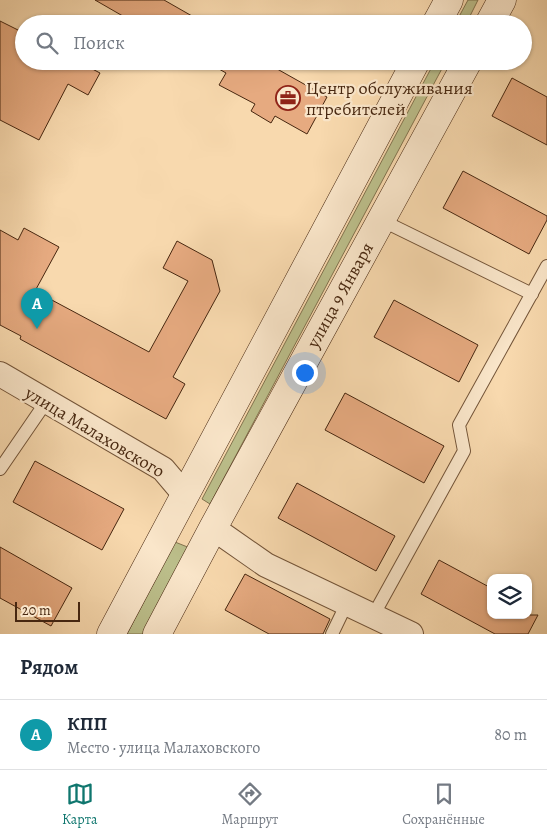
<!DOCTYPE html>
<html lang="ru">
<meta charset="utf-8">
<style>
:root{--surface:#fff;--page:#f2f2f3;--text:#1f2937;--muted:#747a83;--line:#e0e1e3;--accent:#0f766e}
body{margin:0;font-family:Alegreya,serif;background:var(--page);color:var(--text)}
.controls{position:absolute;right:15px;bottom:15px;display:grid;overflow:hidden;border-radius:10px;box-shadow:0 1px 4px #0004}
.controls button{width:45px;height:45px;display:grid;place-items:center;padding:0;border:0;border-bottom:1px solid var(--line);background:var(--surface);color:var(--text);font:25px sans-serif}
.scale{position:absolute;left:15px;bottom:12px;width:65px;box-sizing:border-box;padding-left:5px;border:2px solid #472710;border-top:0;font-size:14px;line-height:18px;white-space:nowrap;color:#472710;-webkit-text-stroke:4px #fae6ca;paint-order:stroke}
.you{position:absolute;left:304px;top:372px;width:18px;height:18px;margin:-12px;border:4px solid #fff;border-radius:50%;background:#1a73e8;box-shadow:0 0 0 8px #1a73e833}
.badge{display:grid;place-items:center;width:32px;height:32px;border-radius:50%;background:var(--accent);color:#fff;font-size:16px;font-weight:700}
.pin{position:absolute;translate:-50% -41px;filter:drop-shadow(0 1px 2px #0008)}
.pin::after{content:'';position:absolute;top:26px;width:18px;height:15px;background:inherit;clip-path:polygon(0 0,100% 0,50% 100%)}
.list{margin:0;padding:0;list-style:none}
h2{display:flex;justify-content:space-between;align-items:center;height:65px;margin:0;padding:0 20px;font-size:21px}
h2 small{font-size:16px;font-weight:400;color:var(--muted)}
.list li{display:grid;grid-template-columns:32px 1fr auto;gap:15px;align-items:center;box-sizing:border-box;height:70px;padding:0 20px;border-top:1px solid var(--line)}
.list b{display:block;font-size:19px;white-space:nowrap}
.list p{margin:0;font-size:16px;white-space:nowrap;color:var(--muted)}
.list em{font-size:16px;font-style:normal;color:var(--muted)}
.icon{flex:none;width:28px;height:28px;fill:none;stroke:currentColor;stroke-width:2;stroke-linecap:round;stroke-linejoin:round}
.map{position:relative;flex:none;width:547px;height:634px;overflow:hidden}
.search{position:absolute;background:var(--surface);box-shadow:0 1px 4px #0004;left:15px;right:15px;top:15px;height:55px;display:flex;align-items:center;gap:12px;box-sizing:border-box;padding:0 18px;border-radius:28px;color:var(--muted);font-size:19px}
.sheet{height:135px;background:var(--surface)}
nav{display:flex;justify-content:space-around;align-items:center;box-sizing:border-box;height:70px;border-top:1px solid var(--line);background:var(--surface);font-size:14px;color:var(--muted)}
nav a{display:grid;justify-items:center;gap:2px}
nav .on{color:var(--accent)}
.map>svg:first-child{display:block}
</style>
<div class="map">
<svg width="547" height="634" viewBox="0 0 547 634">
<rect width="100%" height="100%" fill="#f8d9ae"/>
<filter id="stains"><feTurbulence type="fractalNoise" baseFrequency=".004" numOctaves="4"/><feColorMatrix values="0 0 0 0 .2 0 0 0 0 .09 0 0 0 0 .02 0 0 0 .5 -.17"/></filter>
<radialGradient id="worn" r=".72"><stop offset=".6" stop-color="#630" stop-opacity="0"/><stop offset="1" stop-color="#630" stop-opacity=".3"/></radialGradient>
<!-- green -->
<g fill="#bcbf8b" stroke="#82734e">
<polygon points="468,0 478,0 466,24 455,24"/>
<polygon points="435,61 446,61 210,504 202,499"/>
<polygon points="175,542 190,548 144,634 127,634"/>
</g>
<!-- building -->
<g fill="#e6aa80" stroke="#472710">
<polygon points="95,0 164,0 206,24 126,24 128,19"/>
<polygon points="0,21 24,33 24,61 77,61 100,73 88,95 68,84 39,140 0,120"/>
<polygon points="205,61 263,61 327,97 307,134 275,116 271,123 251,111 255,104 219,85 226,73"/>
<polygon points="512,78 547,97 547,145 492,116"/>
<polygon points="463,171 547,216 547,220 529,254 443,208"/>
<polygon points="24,228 59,247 35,291 149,352 188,281 163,268 177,241 212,260 220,291 173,377 185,384 166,419 20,339 21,336 0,325 0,230 18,240"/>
<polygon points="394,300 478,345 459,382 374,337"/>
<polygon points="345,393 444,446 424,483 325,430"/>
<polygon points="35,461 124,509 102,550 13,502"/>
<polygon points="297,483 395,536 376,571 278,518"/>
<polygon points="0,547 72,588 51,626 0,598"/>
<polygon points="439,560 491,588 491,615 538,615 528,634 495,634 421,594"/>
<polygon points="245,574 330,619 323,634 269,634 225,610"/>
</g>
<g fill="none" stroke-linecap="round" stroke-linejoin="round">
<defs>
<g id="service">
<polyline points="381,220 532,294"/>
<polyline points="0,469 46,402"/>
<polyline points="373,616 464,451 459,425 547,266"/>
<polyline points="332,634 347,603"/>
</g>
<g id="minor">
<polyline points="0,374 163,469 185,495"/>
<polyline points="213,528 266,565 411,634"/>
</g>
<g id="secondary">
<polyline points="436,24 449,0"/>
<polyline points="489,24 502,0"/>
<polyline points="111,634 416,61"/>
<polyline points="157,634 213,528 468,61"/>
</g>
</defs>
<!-- service casing -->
<use href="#service" stroke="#735438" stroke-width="14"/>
<!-- minor casing -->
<use href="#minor" stroke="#735438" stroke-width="26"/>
<!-- secondary casing -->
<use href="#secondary" stroke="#472710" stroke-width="29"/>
<!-- service -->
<use href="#service" stroke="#fae6ca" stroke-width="12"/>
<!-- minor -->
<use href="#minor" stroke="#fae6ca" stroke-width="24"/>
<!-- secondary -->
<use href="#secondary" stroke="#fae6ca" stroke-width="28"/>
</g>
<!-- icons -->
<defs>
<symbol id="office-ring" viewBox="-11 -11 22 22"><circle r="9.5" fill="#fae6ca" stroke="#8f2418" stroke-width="1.5"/><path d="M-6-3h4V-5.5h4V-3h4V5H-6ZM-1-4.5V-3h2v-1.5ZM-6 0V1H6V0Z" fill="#8f2418"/></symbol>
</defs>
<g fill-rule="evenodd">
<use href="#office-ring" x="274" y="84" width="28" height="28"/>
</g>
<g text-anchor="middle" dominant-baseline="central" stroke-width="4.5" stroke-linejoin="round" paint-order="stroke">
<!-- poi labels -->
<g font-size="18" fill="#472710" stroke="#fae6ca" text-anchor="start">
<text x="306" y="88">Центр обслуживания<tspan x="306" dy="21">птребителей</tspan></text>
</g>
<!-- street labels -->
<g font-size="18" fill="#472710" stroke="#fae6ca">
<text transform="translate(340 295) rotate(-61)">улица 9 Января</text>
<text transform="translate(95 432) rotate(31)">улица Малаховского</text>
</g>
</g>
<rect width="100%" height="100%" filter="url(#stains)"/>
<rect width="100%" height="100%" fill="url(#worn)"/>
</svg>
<div class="controls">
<button><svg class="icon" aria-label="layers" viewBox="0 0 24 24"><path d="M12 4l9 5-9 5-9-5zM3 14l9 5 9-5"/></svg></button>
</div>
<div class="scale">20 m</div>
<div class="you"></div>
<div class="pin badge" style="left:37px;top:329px;background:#0f9aa8">A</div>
<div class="search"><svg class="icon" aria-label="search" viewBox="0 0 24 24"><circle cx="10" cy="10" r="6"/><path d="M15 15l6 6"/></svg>Поиск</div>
</div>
<section class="sheet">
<h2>Рядом<small></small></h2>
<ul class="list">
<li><span class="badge" style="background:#0f9aa8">A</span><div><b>КПП</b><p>Место · улица Малаховского</p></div><em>80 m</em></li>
</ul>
</section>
<nav>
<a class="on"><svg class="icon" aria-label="map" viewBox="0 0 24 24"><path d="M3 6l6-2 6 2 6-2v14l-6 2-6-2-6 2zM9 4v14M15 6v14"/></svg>Карта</a>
<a><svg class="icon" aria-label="directions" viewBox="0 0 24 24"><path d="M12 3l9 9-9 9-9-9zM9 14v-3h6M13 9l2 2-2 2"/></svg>Маршрут</a>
<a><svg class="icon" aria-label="saved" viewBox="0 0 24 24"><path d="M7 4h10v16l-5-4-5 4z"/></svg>Сохранённые</a>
</nav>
